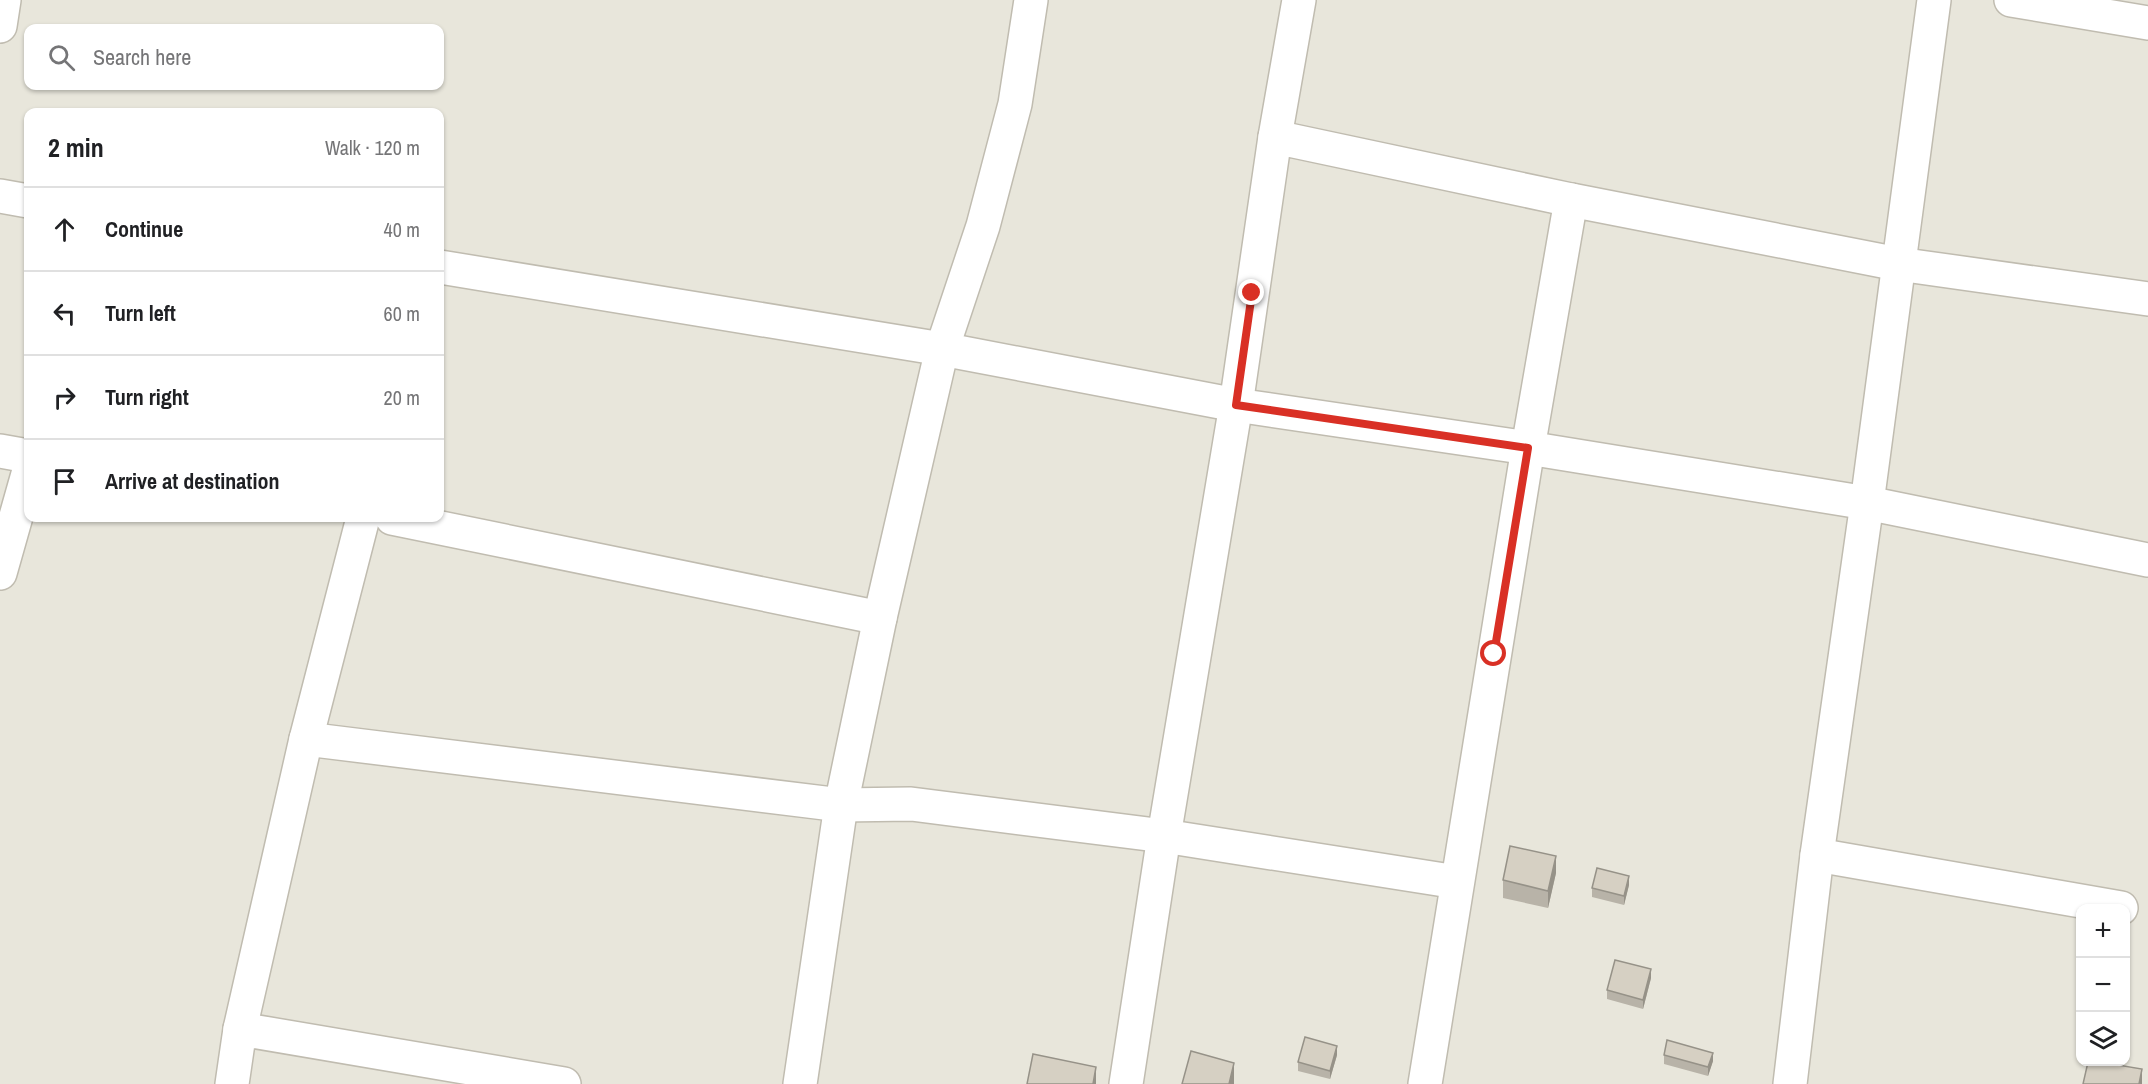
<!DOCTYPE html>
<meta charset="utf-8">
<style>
:root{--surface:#fff;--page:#f2f2f2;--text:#202124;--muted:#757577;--line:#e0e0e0}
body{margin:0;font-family:"Archivo Narrow",sans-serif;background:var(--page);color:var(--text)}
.controls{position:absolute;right:18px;bottom:18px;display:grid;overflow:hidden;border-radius:12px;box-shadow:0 2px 4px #0004}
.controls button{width:54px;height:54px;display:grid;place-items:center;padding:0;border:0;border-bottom:2px solid var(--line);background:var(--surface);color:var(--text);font:30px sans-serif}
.stop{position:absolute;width:18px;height:18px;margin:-14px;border:4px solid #d93025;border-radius:50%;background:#fff}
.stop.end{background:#d93025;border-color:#fff;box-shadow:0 2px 6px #0008}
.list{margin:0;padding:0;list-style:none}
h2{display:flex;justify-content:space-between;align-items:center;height:78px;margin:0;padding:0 24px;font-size:26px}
h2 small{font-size:20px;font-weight:400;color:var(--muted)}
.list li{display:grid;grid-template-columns:39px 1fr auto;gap:18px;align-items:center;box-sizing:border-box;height:84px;padding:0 24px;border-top:2px solid var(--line)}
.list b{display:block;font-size:22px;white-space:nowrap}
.list em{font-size:20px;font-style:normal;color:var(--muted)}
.icon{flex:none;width:33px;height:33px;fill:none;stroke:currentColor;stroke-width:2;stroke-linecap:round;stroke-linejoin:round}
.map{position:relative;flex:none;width:2148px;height:1084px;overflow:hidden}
.search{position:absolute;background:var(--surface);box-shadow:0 2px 4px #0004;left:24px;top:24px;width:420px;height:66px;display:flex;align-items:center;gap:15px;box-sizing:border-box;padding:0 21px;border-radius:12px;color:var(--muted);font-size:22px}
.panel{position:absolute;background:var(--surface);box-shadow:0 2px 4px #0004;left:24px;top:108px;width:420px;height:414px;border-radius:12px}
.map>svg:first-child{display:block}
</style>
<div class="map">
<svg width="2148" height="1084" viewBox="0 0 2148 1084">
<rect width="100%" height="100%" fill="#f5f3ed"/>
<!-- residential -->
<path fill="#e8e6db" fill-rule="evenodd" d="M0 0H2148V1084H0ZM28 28H440V86H28ZM28 112H440V518H28ZM2080 908H2126V1062H2080Z"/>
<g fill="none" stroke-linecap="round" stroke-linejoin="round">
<defs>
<g id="minor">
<polyline points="2011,0 2148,23"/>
<polyline points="0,26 4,0"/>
<polyline points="1275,137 1299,0"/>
<polyline points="0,196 28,201"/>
<polyline points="440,267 942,349 1236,405 1528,448 1867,503 2148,560"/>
<polyline points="0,451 28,456"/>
<polyline points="392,518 880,618"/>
<polyline points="0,573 28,474"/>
<polyline points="306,739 841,805 911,804 1164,836 1457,882"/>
<polyline points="1817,855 2121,908"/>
<polyline points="240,1029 564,1084"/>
<polyline points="232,1084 240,1029 306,739 363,518"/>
<polyline points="800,1084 841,805 880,618 942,349 983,226 1015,104 1031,0"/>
<polyline points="1126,1084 1164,836 1236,405 1275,137 1571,200"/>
<polyline points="1425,1084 1528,448 1571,200 1898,264 2148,299"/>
<polyline points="1790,1084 1817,855 1867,503 1934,0"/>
</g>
</defs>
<!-- minor casing -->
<use href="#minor" stroke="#c0bcb0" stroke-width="36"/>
<!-- minor -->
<use href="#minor" stroke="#fff" stroke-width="33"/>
</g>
<!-- wall -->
<g fill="#b8b3a8">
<polygon points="1556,873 1548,908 1503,898 1503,880"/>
<polygon points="1629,885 1624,905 1592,897 1592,888"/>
<polygon points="1651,978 1643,1009 1607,999 1607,990"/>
<polygon points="1337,1055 1330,1079 1298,1071 1298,1062"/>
<polygon points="1664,1055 1713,1061 1708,1076 1664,1064"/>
</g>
<!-- shaded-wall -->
<g fill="#969288">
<polygon points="1556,856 1556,873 1548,908 1548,891"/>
<polygon points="1629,876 1629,885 1624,905 1624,896"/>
<polygon points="1651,969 1651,978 1643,1009 1643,1000"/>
<polygon points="1337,1046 1337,1055 1330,1079 1330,1071"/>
<polygon points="1713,1053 1713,1061 1708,1076 1708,1067"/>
<polygon points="1234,1063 1234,1084 1229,1084"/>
<polygon points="1096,1067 1096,1084 1093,1084"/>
<polygon points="2142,1069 2142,1084 2139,1084"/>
</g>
<!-- building -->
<g fill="#d6d0c3" stroke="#969288" stroke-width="1.5">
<polygon points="1510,846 1556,856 1548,891 1503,880"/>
<polygon points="1597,868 1629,876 1624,896 1592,888"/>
<polygon points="1615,960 1651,969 1643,1000 1607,990"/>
<polygon points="1305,1037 1337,1046 1330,1071 1298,1062"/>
<polygon points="1667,1040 1713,1053 1708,1067 1664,1055"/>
<polygon points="1191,1051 1234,1063 1229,1084 1182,1084"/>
<polygon points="1033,1054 1096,1067 1093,1084 1027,1084"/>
<polygon points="2088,1062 2100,1062 2142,1069 2139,1084 2083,1084"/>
</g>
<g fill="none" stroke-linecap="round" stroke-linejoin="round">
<!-- route -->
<polyline stroke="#d93025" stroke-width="8" points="1252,293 1236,405 1528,448 1494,654"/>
</g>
</svg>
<div class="controls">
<button>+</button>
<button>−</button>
<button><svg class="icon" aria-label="layers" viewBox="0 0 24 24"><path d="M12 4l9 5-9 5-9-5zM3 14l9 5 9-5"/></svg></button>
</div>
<div class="stop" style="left:1494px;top:654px"></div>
<div class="stop end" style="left:1252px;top:293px"></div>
<div class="search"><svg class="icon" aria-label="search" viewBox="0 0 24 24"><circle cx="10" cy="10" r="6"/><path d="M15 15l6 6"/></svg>Search here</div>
<section class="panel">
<h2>2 min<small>Walk · 120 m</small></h2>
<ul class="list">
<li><svg class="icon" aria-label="ahead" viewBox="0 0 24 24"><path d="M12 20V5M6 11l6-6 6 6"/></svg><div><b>Continue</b></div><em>40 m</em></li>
<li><svg class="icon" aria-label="left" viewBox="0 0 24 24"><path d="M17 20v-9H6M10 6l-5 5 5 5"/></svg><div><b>Turn left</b></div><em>60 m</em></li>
<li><svg class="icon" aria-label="right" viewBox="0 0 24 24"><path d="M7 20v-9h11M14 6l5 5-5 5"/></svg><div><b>Turn right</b></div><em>20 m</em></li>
<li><svg class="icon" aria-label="arrive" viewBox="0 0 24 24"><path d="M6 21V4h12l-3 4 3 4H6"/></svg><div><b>Arrive at destination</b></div></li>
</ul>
</section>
</div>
